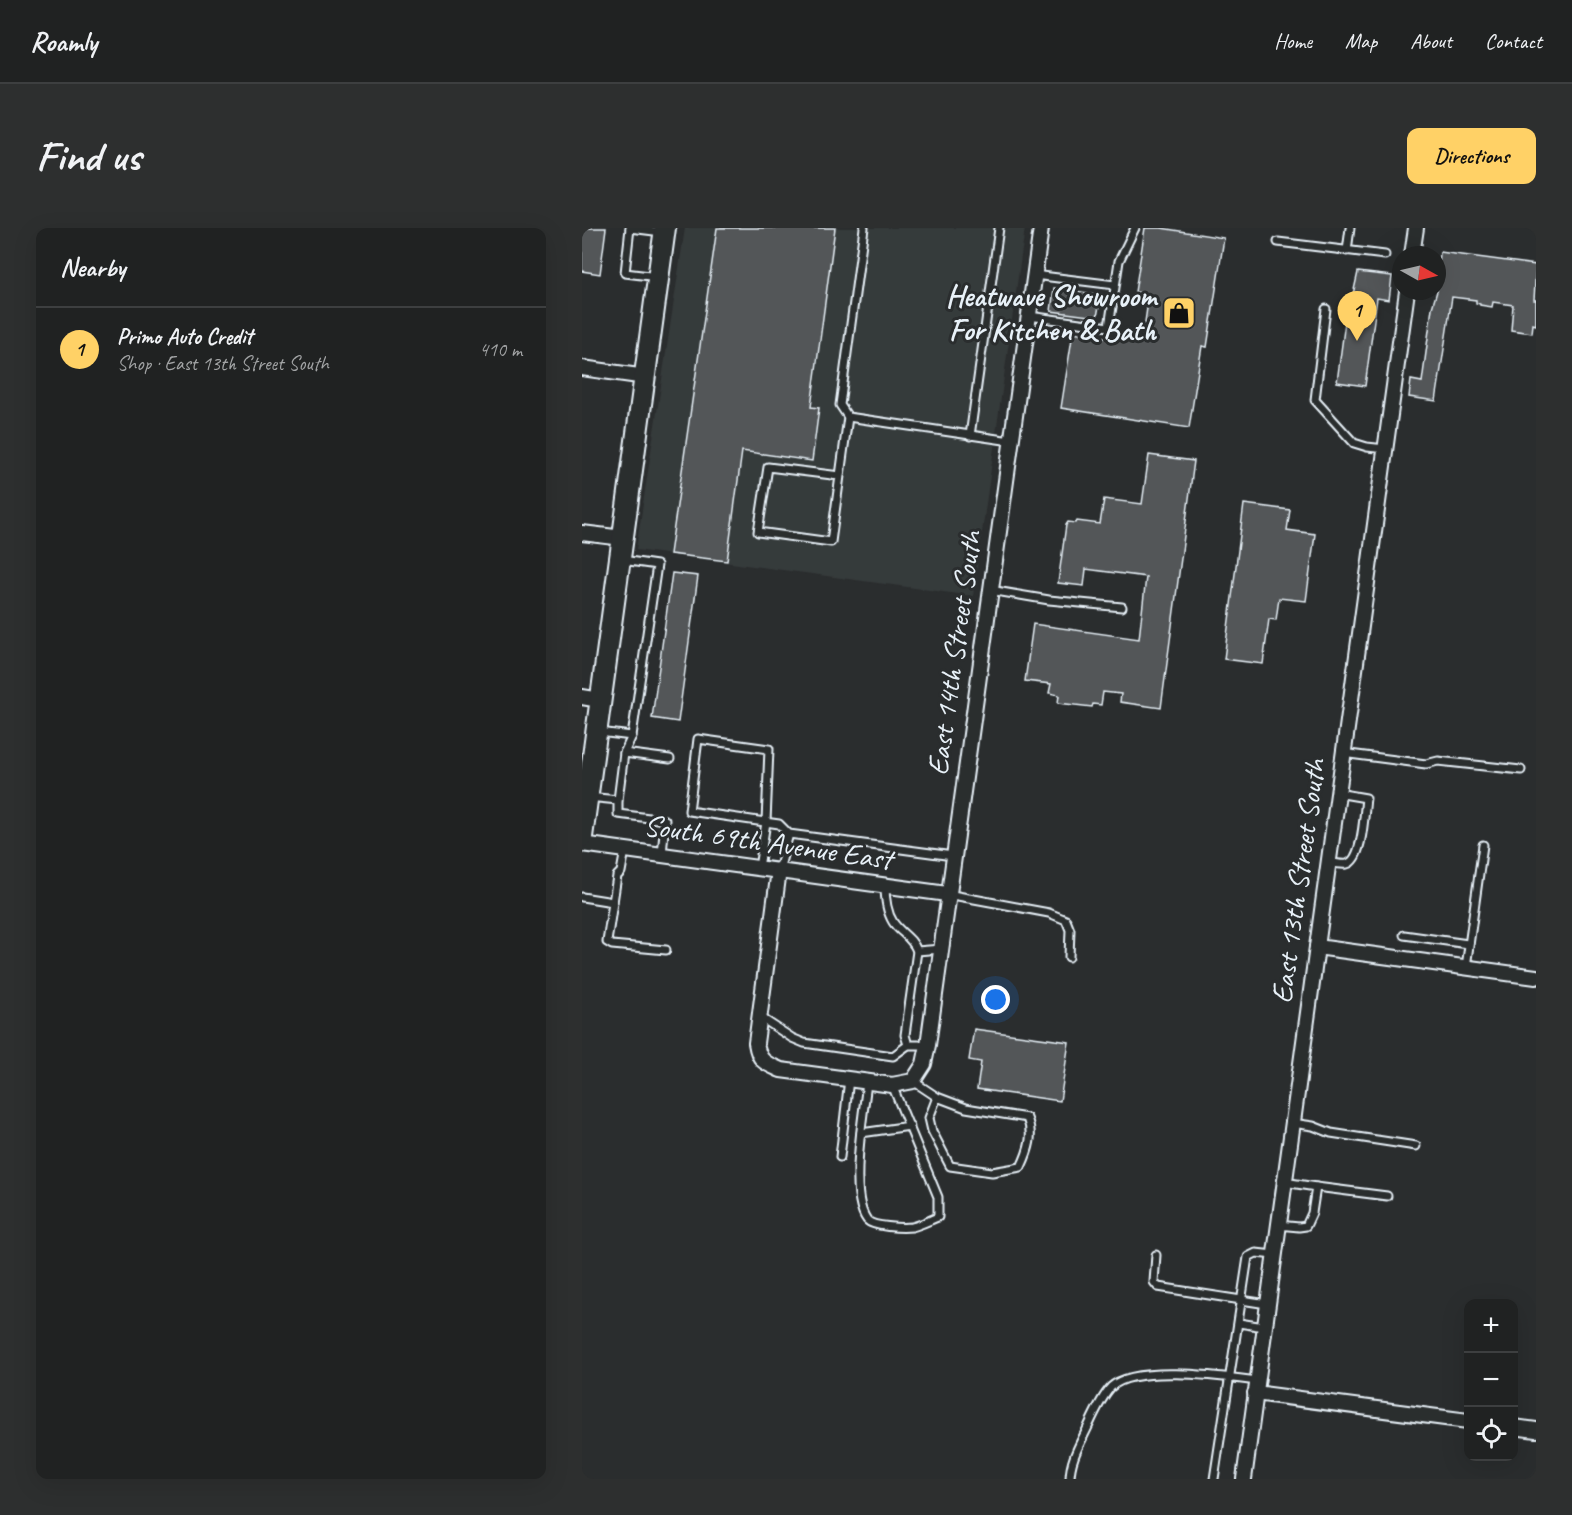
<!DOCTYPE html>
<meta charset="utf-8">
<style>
:root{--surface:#202222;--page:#2d2f2f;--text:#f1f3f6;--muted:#a2a4a5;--line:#3d3f40;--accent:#ffd166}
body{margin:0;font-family:Caveat,sans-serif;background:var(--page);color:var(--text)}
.controls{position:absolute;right:18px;bottom:18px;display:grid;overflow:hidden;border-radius:12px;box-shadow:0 6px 24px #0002}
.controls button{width:54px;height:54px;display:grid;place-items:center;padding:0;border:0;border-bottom:2px solid var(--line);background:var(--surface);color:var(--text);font:30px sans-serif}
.compass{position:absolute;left:810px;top:18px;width:54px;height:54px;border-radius:50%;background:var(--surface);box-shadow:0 6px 24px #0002;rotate:98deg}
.you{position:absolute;left:414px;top:772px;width:21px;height:21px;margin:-15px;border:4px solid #fff;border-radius:50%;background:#1a73e8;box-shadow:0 0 0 9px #1a73e833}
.badge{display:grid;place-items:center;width:39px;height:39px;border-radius:50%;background:var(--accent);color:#111;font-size:20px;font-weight:700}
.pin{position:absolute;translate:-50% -50px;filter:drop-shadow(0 2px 3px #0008)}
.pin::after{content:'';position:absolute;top:32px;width:21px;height:18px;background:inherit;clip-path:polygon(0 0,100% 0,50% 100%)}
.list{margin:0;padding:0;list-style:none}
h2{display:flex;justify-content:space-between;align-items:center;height:78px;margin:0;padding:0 24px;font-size:26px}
h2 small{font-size:20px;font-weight:400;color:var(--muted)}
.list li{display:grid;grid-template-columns:39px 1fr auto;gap:18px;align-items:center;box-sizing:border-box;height:84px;padding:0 24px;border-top:2px solid var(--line)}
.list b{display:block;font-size:22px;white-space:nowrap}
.list p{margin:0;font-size:20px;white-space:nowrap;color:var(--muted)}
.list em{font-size:20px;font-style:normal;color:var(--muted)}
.icon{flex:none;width:33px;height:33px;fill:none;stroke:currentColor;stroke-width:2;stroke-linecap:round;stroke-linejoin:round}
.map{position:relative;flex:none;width:954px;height:1251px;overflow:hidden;border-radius:12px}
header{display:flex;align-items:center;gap:36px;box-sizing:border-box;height:84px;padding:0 30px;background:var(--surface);border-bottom:2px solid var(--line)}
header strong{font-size:28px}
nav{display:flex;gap:33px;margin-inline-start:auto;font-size:21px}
.intro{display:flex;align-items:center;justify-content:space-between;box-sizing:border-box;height:144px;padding:0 36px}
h1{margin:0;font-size:42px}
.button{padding:15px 27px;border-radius:12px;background:var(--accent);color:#111;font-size:21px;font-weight:700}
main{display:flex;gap:36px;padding:0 36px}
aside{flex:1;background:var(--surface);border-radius:12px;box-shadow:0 6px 24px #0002}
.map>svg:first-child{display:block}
</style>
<header>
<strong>Roamly</strong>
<nav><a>Home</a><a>Map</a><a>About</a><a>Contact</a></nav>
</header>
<div class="intro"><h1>Find us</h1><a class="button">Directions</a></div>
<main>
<aside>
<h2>Nearby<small></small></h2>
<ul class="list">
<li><span class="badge">1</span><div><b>Primo Auto Credit</b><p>Shop · East 13th Street South</p></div><em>410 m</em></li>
</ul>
</aside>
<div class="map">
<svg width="954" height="1251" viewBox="0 0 954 1251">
<rect width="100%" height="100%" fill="#2a2d2e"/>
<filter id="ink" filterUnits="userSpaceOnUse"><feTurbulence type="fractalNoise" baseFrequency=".0167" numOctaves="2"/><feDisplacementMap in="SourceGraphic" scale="12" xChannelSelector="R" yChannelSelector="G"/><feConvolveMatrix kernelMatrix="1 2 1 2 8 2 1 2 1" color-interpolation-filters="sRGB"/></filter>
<g filter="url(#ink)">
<!-- built -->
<polygon fill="#363a3b" points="103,0 443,0 391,368 54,322"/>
<!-- building -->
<g fill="#535759" stroke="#e8f1f8" stroke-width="1.5">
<polygon points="0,0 24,0 18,46 0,43"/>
<polygon points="135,0 253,0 229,179 237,180 230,233 160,223 145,333 88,326"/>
<polygon points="563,0 579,0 642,10 625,119 620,118 607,200 479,180 491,104 560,115 567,66 553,64"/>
<polygon points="858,24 954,37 952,72 954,72 954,97 951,96 950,105 929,102 931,77 911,74 910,79 898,77 898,76 894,75 894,72 870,69 854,173 827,169 829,152 840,154 850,80 855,63"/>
<polygon points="776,44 810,48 807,72 795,70 783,158 755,154 766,71 770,71"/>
<polygon points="472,60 519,67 515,89 469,83"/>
<polygon points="567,227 612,233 579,480 538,474 539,466 521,464 519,477 511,476 510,479 476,475 477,467 467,465 469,456 443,453 451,396 557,411 564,349 504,341 502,358 476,355 484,297 486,294 494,295 495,293 518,296 522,271 560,276"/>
<polygon points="662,276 708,282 705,302 733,306 724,373 697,370 694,392 687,391 681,436 642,431"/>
<polygon points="90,345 116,348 96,494 70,490"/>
<polygon points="392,801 487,814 478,873 395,861 399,834 387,832"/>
</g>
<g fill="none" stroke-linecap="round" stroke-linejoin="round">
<defs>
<g id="service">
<polyline points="48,0 43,45 76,49"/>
<polyline points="48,0 80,4"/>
<polyline points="282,0 258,177 266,189 429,213"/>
<polyline points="696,14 803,27"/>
<polyline points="765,23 768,0"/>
<polyline points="452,47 533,57"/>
<polyline points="744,81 733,172 772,215 785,219 803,221"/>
<polyline points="447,88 527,99 537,33 553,0"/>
<polyline points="388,208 417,0"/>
<polyline points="258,248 186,239 176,304 249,314 266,189"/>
<polyline points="408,362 467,372 540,379"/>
<polyline points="17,504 50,508"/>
<polyline points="42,525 88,531"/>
<polyline points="760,525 844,536 856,533 939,542"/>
<polyline points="6,569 36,572 42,525 50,508 75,337 40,332"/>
<polyline points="36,572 36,586 83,592 80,627"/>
<polyline points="43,622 39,644 35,648 25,714 30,717 84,722"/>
<path d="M746 634C751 635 759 637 765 636 781 632 782 585 784 570L755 565"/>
<polyline points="177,640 184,594 187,521 116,511 107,583 197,596 207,606 371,628"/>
<polyline points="197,642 207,606"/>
<path d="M303 657C303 670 304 683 311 694 318 705 330 709 335 723L323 807 326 817"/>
<polyline points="365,666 467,685 484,692 488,702 487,729"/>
<polyline points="0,669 31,674"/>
<polyline points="822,707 886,716"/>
<polyline points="335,723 359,721"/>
<polyline points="884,739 901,617"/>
<polyline points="178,789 210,810 222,815 311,828 326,817 346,817"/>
<path d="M331 853 355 869 384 880 445 890C452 907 447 922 439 939L410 944 368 938 350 903 347 890 355 869"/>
<path d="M285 854C282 884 266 967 285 992 291 999 320 1000 330 999 339 997 348 992 356 989V969L310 857"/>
<polyline points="710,895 731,898 749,905 834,918"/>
<polyline points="279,905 328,898"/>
<polyline points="258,929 267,851"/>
<polyline points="734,959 805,968"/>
<polyline points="696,997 717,999 724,998 730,985 734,959 702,954"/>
<polyline points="574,1027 572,1054 576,1059 685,1076"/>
<polyline points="657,1095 682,1099"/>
<path d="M488 1251C488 1232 498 1216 506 1199 512 1186 519 1170 529 1159 553 1136 643 1149 675 1153"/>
<polyline points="632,1251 666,1029 674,1025 692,1027"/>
</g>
<g id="minor">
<polyline points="830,27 834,0"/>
<polyline points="0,140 64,149"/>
<polyline points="0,305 41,310"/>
<polyline points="0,469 18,472"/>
<polyline points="0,616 365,666"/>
<path d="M197 642 174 815C177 834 183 835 199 842L310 857 331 853 342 836 346 817 459 0"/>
<polyline points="735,719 954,749"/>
<polyline points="673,1165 886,1193"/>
<polyline points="932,1199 954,1202"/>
<polyline points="662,1251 825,63"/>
</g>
<polyline id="secondary" points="0,609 83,0"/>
</defs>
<!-- service casing -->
<use href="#service" stroke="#e8f1f8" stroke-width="11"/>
<!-- minor casing -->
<use href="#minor" stroke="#e8f1f8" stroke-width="18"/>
<!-- secondary casing -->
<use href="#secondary" stroke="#e8f1f8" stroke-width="24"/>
<!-- service -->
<use href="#service" stroke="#2a2d2e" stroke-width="7"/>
<!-- minor -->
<use href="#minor" stroke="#2a2d2e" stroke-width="14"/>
<!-- secondary -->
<use href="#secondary" stroke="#2a2d2e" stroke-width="20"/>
</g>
</g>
<!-- icons -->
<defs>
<symbol id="shop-square" viewBox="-11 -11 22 22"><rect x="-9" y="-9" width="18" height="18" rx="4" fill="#ffd166" stroke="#2a2d2e"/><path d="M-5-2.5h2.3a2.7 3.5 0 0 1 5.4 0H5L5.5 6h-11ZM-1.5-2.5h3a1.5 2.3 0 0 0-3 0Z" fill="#111"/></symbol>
</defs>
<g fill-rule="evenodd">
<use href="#shop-square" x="578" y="66" width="38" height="38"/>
</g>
<g text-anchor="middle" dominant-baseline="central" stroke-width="6" stroke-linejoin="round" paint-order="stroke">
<!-- poi labels -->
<g font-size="30" font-weight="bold" fill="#e8f1f8" stroke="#2a2d2e" text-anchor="end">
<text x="574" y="68">Heatwave Showroom<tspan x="574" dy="34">For Kitchen &amp; Bath</tspan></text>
</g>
<!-- street labels -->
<g font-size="30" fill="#e8f1f8" stroke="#2a2d2e">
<text transform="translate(372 425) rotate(-82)">East 14th Street South</text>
<text transform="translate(186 614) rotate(8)">South 69th Avenue East</text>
<text transform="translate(716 653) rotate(-82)">East 13th Street South</text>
</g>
</g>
</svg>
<div class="controls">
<button>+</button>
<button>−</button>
<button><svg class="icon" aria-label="locate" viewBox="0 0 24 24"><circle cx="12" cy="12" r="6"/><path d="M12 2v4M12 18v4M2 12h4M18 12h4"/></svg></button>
</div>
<svg class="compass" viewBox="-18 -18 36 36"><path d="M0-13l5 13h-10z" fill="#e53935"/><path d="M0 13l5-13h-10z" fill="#a2a4a5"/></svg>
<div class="you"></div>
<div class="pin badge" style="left:775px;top:113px">1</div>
</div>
</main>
